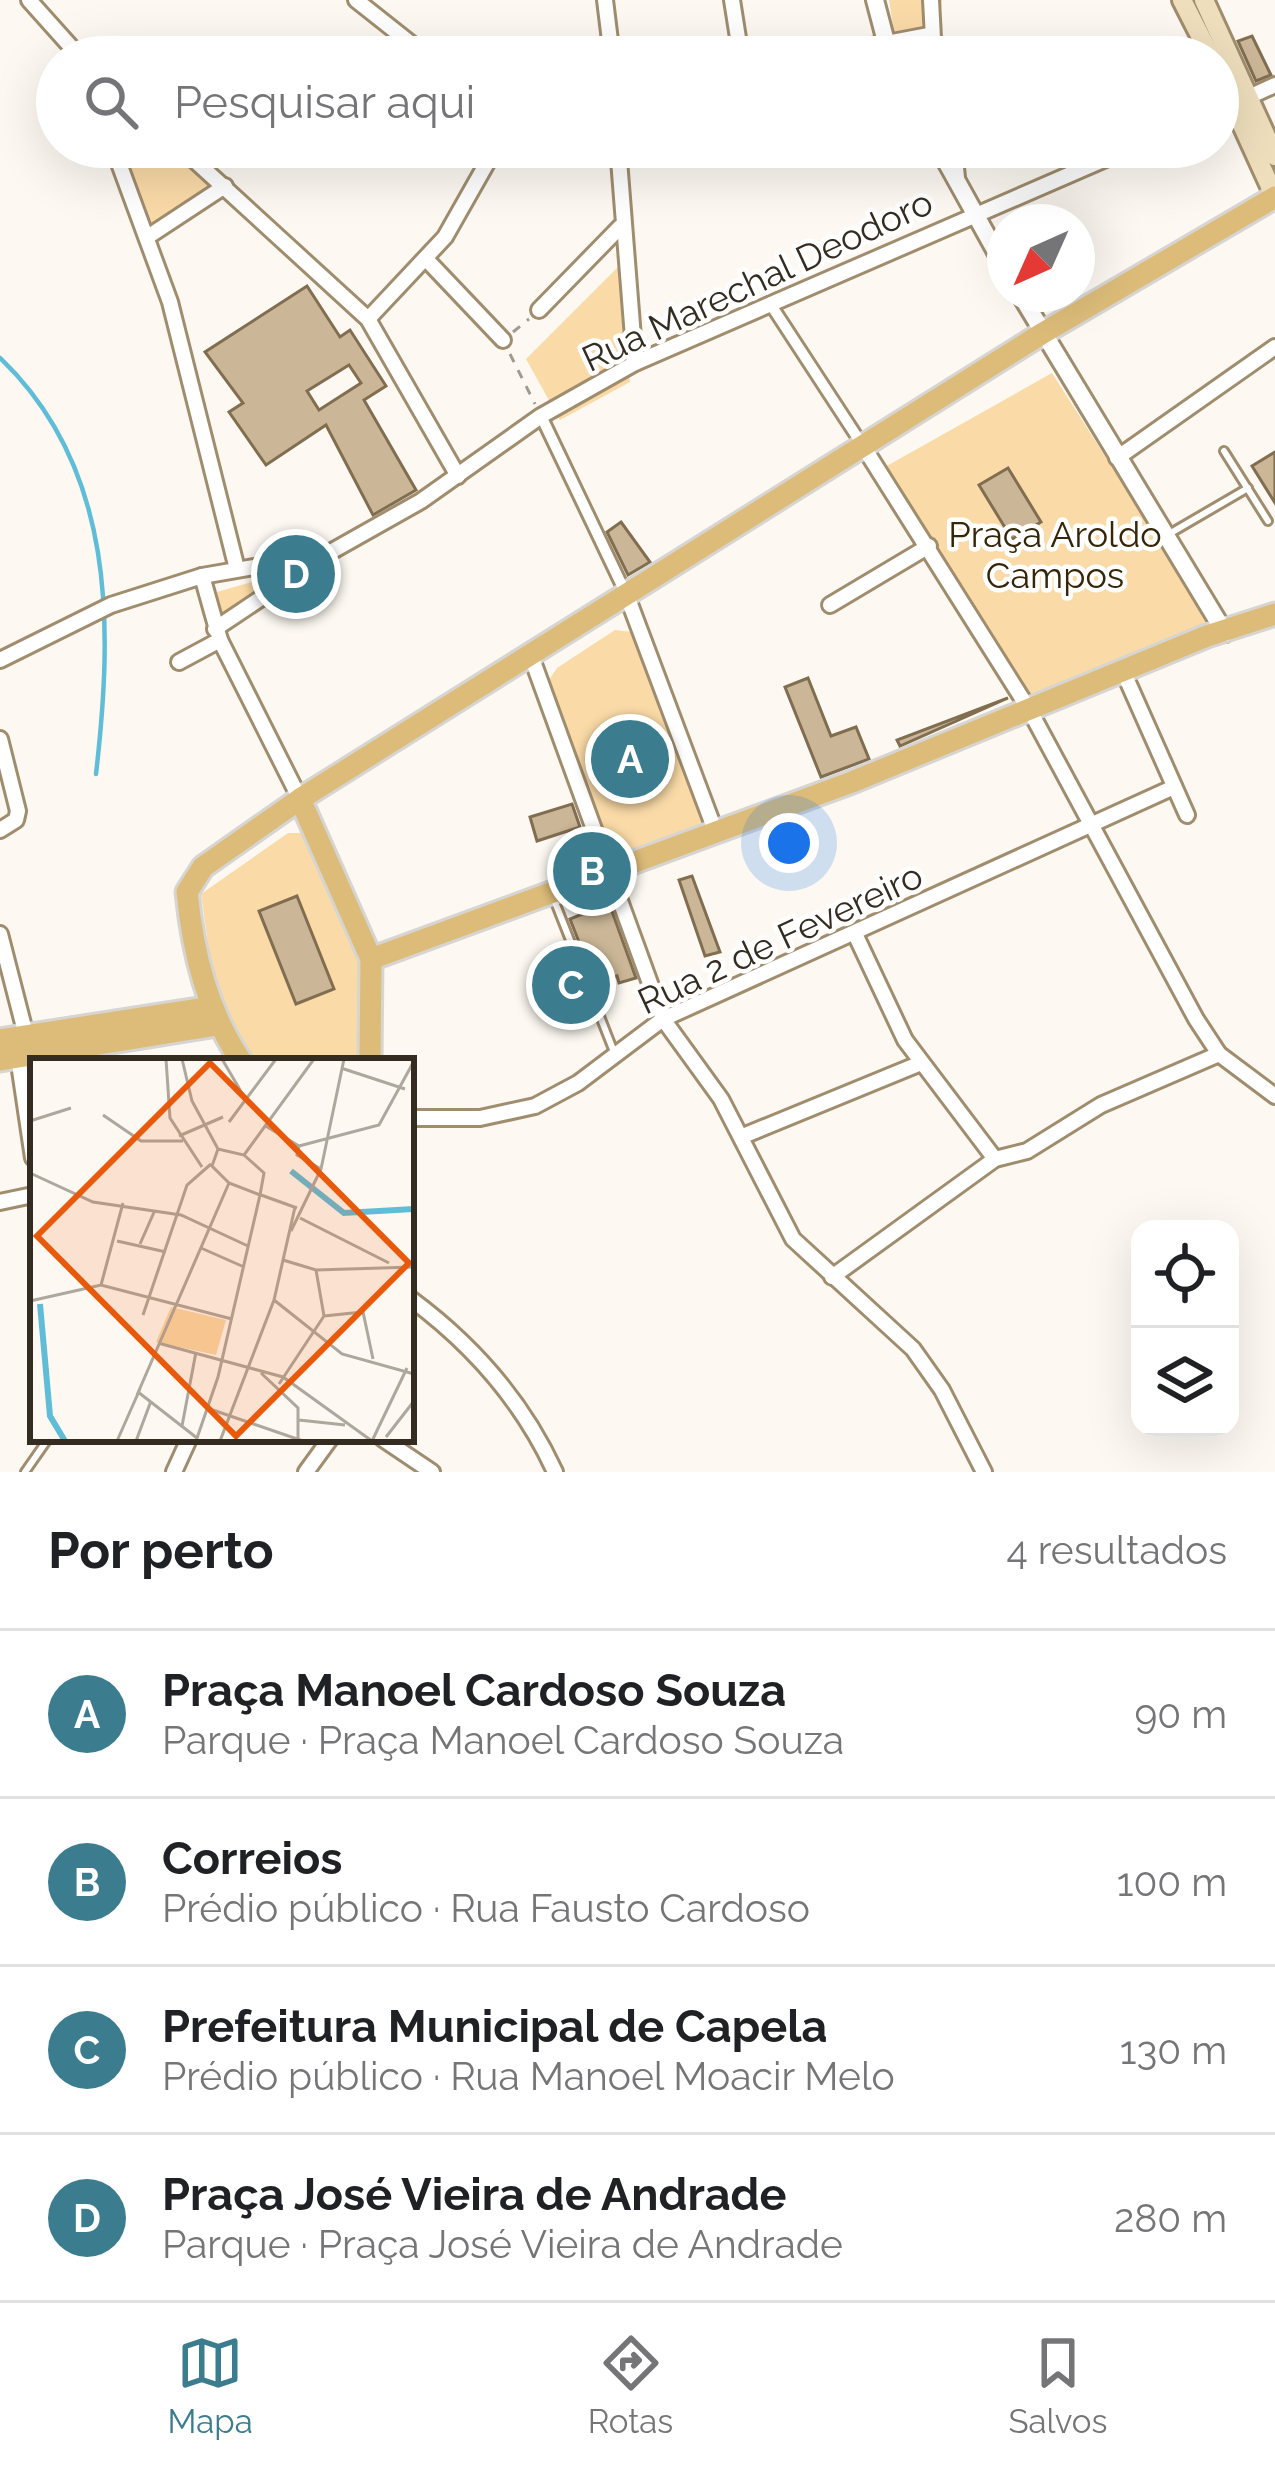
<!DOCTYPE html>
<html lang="pt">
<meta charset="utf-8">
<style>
:root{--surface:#fff;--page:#f2f2f2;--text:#202124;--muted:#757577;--line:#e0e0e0;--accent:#3b7d8f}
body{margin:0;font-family:Raleway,sans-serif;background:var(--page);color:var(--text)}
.controls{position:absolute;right:36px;bottom:36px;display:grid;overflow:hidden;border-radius:24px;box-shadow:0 12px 48px #0002}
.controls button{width:108px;height:108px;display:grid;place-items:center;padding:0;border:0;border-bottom:3px solid var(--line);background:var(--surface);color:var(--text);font:60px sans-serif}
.compass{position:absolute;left:987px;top:204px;width:108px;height:108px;border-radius:50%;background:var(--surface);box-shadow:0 12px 48px #0002;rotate:225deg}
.you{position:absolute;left:789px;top:843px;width:42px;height:42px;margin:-30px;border:9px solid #fff;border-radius:50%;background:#1a73e8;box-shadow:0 0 0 18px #1a73e833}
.badge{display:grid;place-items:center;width:78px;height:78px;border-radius:50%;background:var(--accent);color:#fff;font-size:39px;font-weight:700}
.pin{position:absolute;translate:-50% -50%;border:6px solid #fff;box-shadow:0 3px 12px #0006}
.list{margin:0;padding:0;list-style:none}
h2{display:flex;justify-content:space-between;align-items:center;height:156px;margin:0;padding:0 48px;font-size:51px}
h2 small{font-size:39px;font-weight:400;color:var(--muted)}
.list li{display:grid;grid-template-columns:78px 1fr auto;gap:36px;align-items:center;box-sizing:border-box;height:168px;padding:0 48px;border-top:3px solid var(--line)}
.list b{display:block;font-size:45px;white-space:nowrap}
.list p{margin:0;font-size:39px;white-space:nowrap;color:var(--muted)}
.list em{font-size:39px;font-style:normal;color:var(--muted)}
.icon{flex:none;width:66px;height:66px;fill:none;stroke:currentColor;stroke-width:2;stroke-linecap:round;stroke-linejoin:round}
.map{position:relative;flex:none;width:1275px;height:1472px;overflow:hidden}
.search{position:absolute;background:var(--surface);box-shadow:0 12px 48px #0002;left:36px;right:36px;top:36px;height:132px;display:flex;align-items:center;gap:30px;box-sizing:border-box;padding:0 42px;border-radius:66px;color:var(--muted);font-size:45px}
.sheet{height:828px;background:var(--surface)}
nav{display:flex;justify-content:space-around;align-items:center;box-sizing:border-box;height:168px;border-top:3px solid var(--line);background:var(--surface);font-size:33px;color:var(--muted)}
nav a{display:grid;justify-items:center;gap:6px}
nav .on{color:var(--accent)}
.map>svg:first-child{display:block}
</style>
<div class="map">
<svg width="1275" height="1472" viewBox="0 0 1275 1472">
<rect width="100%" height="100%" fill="#fdf9f2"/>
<!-- green -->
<g fill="#fadaa7">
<polygon points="889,0 942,0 936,57 898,57"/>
<polygon points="166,147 214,190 154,230 129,172 131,160 149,148"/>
<polygon points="618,267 630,382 560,420 526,359"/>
<polygon points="1052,373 1224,643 1044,715 885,467"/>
<polygon points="343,556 224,628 217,592"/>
<polygon points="615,630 632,632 641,643 708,824 619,869 549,680 557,668"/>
<polygon points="288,833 305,833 373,957 366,1061 248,1061 216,1001 201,894"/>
</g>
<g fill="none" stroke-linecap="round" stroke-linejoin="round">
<!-- stream -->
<path stroke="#60bdd7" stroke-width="4.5" d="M0 358C116 469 113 626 96 774"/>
</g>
<!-- building -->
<g fill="#cbb797" stroke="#816e50" stroke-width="3" fill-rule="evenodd">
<polygon points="1252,36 1271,75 1256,81 1238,41"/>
<path d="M307 286 340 337 350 330 386 386 364 400 416 490 373 515 326 425 266 465 229 412 243 403 205 352ZM349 365 361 383 319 410 307 391Z"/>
<polygon points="1275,452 1275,503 1252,466"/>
<polygon points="1008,468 1041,522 1012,539 979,485"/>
<polygon points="621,522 650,562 628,575 607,532"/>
<polygon points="808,678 831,736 856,727 869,759 821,777 785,687"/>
<polygon points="1008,698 900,746 897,740"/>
<polygon points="572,804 580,827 537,841 530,817"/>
<polygon points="692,876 720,952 705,956 679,880"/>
<polygon points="297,896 334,989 296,1004 259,911"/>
<polygon points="609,903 636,978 619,983 617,976 595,983 570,919"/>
</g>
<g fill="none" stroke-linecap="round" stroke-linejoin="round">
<defs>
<g id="service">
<polyline points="1224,451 1268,521"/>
<polyline points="1169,534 1248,488"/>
<polyline points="553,897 614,1052"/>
<polyline points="25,1472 48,1439"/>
</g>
<g id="pedestrian">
<polyline points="771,305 863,446"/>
<polyline points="541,416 627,596"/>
</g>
<g id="minor">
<polyline points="29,0 80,57"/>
<polyline points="356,0 428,57"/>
<polyline points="605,0 612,57"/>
<polyline points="732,0 741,57"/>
<polyline points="931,0 934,57"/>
<polyline points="813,57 929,35"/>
<polyline points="1218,111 1275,85"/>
<polyline points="113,147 170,302 237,569"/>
<polyline points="180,147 368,319 458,476"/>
<polyline points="618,147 635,363"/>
<polyline points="954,147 957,178"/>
<polyline points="149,236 225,186"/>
<polyline points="427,260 503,340"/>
<polyline points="539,310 620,227"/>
<polyline points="368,319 445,237 496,147"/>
<polyline points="863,446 1030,711 1196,1019 1219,1054 1275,1096"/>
<polyline points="1117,458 1275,347"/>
<polyline points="202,576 220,640 300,799"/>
<polyline points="627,596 716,833"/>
<polyline points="830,605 929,546"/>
<polyline points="215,629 327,554 421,501 541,416 635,363 1133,147"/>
<polyline points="531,656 663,1019 721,1099 793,1239 913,1349 942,1390 984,1472"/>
<polyline points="0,660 111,605 202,576 322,555"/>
<polyline points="179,662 220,640"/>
<polyline points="1123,671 1187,815"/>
<polyline points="0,739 18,811 16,820 0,830"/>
<polyline points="0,934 28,1043"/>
<polyline points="856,936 905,1040 995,1159"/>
<polyline points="17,1050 33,1158"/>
<polyline points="411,1118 480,1118 535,1106 578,1083 663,1019 1174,787"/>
<polyline points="743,1136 921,1063"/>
<polyline points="0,1202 33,1195"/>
<polyline points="832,1277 995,1159 1027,1151 1101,1105 1219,1054"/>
<path d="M411 1299C473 1345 523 1402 555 1472"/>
<polyline points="383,1439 432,1472"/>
<polyline points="174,1472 189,1439"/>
<polyline points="306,1472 330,1439"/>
</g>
<g id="tertiary">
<polyline points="875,0 890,57"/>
<polyline points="938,147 1005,268"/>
<polyline points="1020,294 1225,633"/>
</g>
<g id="secondary">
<polyline points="1182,0 1211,57"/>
<polyline points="1204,0 1275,156"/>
<polyline points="1218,72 1275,197"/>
</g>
<g id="primary">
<polyline points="300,799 371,959 370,1061"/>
<polyline points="371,959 852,782 1207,636 1275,614"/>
<polyline points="0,1040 211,1007"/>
<polyline points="0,1060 217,1025"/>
<path d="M241 1061C207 1010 193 953 187 892L203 867 300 799 1043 333 1275 197"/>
</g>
</defs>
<!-- service casing -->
<use href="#service" stroke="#a08d6e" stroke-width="12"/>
<!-- pedestrian casing -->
<use href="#pedestrian" stroke="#a08d6e" stroke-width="16"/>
<!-- minor casing -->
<use href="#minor" stroke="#a08d6e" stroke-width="20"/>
<!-- tertiary casing -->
<use href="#tertiary" stroke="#a08d6e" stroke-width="22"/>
<!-- secondary casing -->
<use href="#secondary" stroke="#a08d6e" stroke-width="24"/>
<!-- primary casing -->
<use href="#primary" stroke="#d6d5d2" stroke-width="27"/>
<!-- path -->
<g stroke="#a09a91" stroke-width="3" stroke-dasharray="9 9" stroke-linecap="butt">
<polyline points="513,332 529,319"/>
<polyline points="510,354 535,404"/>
</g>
<!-- service -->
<use href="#service" stroke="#fff" stroke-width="6"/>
<!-- pedestrian -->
<use href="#pedestrian" stroke="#fff" stroke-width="10"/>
<!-- minor -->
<use href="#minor" stroke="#fff" stroke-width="14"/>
<!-- tertiary -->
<use href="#tertiary" stroke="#fff" stroke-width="16"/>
<!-- secondary -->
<use href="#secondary" stroke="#eedebc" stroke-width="18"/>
<!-- primary -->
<use href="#primary" stroke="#ddbc79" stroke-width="21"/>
</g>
<g text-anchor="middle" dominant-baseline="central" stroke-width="9" stroke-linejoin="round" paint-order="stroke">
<!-- street labels -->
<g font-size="36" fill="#342c20" stroke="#fff">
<text transform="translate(757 280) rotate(-25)">Rua Marechal Deodoro</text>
<text transform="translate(780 938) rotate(-25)">Rua 2 de Fevereiro</text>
</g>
<!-- park labels -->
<g font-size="36" fill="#362608" stroke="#fff">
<text x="1055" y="534">Praça Aroldo<tspan x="1055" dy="41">Campos</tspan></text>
</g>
</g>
<!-- overview -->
<g transform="translate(30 1058)">
<rect width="384" height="384" fill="#fdf9f2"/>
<path d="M141 249 196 262 186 297 126 284Z" fill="#fadaa7"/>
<path fill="none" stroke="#60bdd7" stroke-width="6" d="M261 113 314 155 384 151M10 246 20 358 35 383"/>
<path fill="none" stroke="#ada79e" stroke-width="3" d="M136 1 140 60 172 109M152 1 162 43 188 91M192 1 216 42M311 10 375 31M73 57 111 83H153M0 63 41 50M199 64 246 1M234 67 269 88M149 78 193 59M269 88 349 67 384 3M269 88 267 97 291 111M214 97 284 1M0 115 63 144 151 157 218 188M231 137 267 150M270 160 359 205M261 173 291 111 314 1M87 183 136 194M110 186 125 152M171 190 214 209M253 202 286 212 384 209M71 227 93 145M244 242 312 296 384 316M0 243 71 227 202 261M113 257 157 127 181 106M294 258 333 254 343 301M128 285 253 319 342 383M231 315 268 350V383M249 326 294 258 286 212M108 334 167 380M107 337 199 125M180 351 273 383M269 362 315 367M152 368 166 294M356 379 384 343M87 383 110 331M106 383 121 343M166 383 188 319 230 137 234 115 214 97 188 91 182 108 199 125 230 137M190 383 244 242 265 149M342 383 377 310"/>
<path fill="#e8590c" fill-opacity="0.15" stroke="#e8590c" stroke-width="6" d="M180 5 379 205 206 378 7 178Z"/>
<rect width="384" height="384" fill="none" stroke="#342c20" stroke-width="6"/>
</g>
</svg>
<div class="controls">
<button><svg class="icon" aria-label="locate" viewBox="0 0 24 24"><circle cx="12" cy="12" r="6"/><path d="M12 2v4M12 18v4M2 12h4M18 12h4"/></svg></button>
<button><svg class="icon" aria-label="layers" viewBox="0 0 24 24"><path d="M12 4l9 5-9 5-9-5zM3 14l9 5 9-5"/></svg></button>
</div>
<svg class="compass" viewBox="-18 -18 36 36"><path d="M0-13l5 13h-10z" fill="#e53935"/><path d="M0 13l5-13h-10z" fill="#757577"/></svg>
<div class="you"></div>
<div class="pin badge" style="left:630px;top:759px">A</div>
<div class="pin badge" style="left:592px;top:871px">B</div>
<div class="pin badge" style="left:571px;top:985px">C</div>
<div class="pin badge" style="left:296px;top:574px">D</div>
<div class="search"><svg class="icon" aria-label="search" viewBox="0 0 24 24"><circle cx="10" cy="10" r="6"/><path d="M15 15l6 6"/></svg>Pesquisar aqui</div>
</div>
<section class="sheet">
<h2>Por perto<small>4 resultados</small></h2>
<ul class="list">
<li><span class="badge">A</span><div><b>Praça Manoel Cardoso Souza</b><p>Parque · Praça Manoel Cardoso Souza</p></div><em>90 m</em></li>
<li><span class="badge">B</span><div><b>Correios</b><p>Prédio público · Rua Fausto Cardoso</p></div><em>100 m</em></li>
<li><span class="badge">C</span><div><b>Prefeitura Municipal de Capela</b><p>Prédio público · Rua Manoel Moacir Melo</p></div><em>130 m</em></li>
<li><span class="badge">D</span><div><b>Praça José Vieira de Andrade</b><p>Parque · Praça José Vieira de Andrade</p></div><em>280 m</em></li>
</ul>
</section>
<nav>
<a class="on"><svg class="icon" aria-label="map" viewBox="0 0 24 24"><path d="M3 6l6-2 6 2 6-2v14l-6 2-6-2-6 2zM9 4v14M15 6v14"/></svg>Mapa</a>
<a><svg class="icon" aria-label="directions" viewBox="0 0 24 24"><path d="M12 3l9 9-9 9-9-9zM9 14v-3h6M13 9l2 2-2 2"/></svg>Rotas</a>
<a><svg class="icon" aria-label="saved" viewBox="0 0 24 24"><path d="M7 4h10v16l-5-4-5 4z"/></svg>Salvos</a>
</nav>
